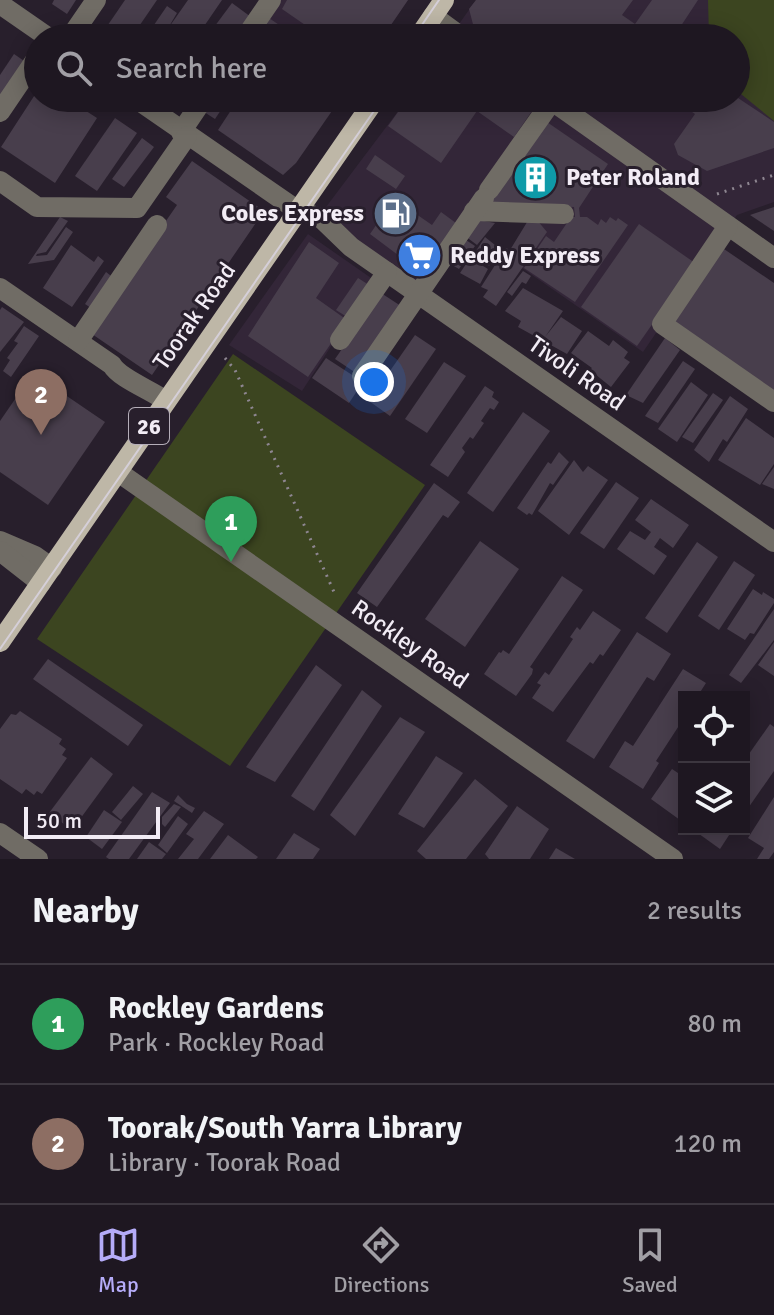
<!DOCTYPE html>
<meta charset="utf-8">
<style>
:root{--surface:#1e1721;--page:#2b242e;--text:#f1f3f6;--muted:#a19fa5;--line:#3c363f;--accent:#b5acf8}
body{margin:0;font-family:Signika,sans-serif;background:var(--page);color:var(--text)}
.controls{position:absolute;right:24px;bottom:24px;display:grid;overflow:hidden;border-radius:0px;box-shadow:0 4px 20px #0003}
.controls button{width:72px;height:72px;display:grid;place-items:center;padding:0;border:0;border-bottom:2px solid var(--line);background:var(--surface);color:var(--text);font:40px sans-serif}
.scale{position:absolute;left:24px;bottom:20px;width:136px;box-sizing:border-box;padding-left:8px;border:4px solid #f2ecf5;border-top:0;font-size:22px;line-height:28px;white-space:nowrap;color:#f2ecf5;-webkit-text-stroke:6px #281f2c;paint-order:stroke}
.you{position:absolute;left:374px;top:382px;width:28px;height:28px;margin:-20px;border:6px solid #fff;border-radius:50%;background:#1a73e8;box-shadow:0 0 0 12px #1a73e833}
.badge{display:grid;place-items:center;width:52px;height:52px;border-radius:50%;background:var(--accent);color:#fff;font-size:26px;font-weight:700}
.pin{position:absolute;translate:-50% -66px;filter:drop-shadow(0 2px 4px #0008)}
.pin::after{content:'';position:absolute;top:42px;width:28px;height:24px;background:inherit;clip-path:polygon(0 0,100% 0,50% 100%)}
.list{margin:0;padding:0;list-style:none}
h2{display:flex;justify-content:space-between;align-items:center;height:104px;margin:0;padding:0 32px;font-size:34px}
h2 small{font-size:26px;font-weight:400;color:var(--muted)}
.list li{display:grid;grid-template-columns:52px 1fr auto;gap:24px;align-items:center;box-sizing:border-box;height:120px;padding:0 32px;border-top:2px solid var(--line)}
.list b{display:block;font-size:30px;white-space:nowrap}
.list p{margin:0;font-size:26px;white-space:nowrap;color:var(--muted)}
.list em{font-size:26px;font-style:normal;color:var(--muted)}
.icon{flex:none;width:44px;height:44px;fill:none;stroke:currentColor;stroke-width:2;stroke-linecap:round;stroke-linejoin:round}
.map{position:relative;flex:none;width:774px;height:859px;overflow:hidden}
.search{position:absolute;background:var(--surface);box-shadow:0 4px 20px #0003;left:24px;right:24px;top:24px;height:88px;display:flex;align-items:center;gap:20px;box-sizing:border-box;padding:0 28px;border-radius:44px;color:var(--muted);font-size:30px}
.sheet{height:344px;background:var(--surface)}
nav{display:flex;justify-content:space-around;align-items:center;box-sizing:border-box;height:112px;border-top:2px solid var(--line);background:var(--surface);font-size:22px;color:var(--muted)}
nav a{display:grid;justify-items:center;gap:4px}
nav .on{color:var(--accent)}
.map>svg:first-child{display:block}
</style>
<div class="map">
<svg width="774" height="859" viewBox="0 0 774 859">
<rect width="100%" height="100%" fill="#281f2c"/>
<!-- built -->
<g fill="#332638">
<polygon points="281,0 408,0 382,38 250,38"/>
<polygon points="476,0 774,0 774,202 737,215 643,352 522,268 532,214 474,211 419,295 323,211 408,98 736,98 736,38 449,38"/>
<polygon points="308,234 374,280 302,391 229,345"/>
</g>
<!-- green -->
<g fill="#3c4520">
<polygon points="708,0 774,0 774,121 736,90 736,38 709,38"/>
<polygon points="233,354 425,485 230,766 37,639"/>
</g>
<!-- building -->
<g fill="#483e4c">
<polygon points="54,0 76,0 67,14 52,4"/>
<polygon points="125,0 157,0 131,38 99,38"/>
<polygon points="188,0 222,0 196,38 162,38 165,33 161,32 158,38 145,38 167,6 177,13 167,30"/>
<polygon points="287,0 408,0 382,38 324,38 282,9"/>
<polygon points="476,0 633,0 622,15 635,24 652,0 698,0 673,38 484,38 475,32 469,9"/>
<polygon points="232,3 251,17 236,38 206,38"/>
<polygon points="266,16 291,33 287,38 270,38 257,29"/>
<polygon points="14,54 30,65 0,109 0,75"/>
<polygon points="38,90 38,98 66,98 97,118 55,183 1,147"/>
<polygon points="209,98 229,98 215,119 201,110"/>
<polygon points="239,98 324,98 334,108 296,163 283,175 218,130"/>
<polygon points="408,98 514,98 532,111 514,137 477,111 441,163 388,126"/>
<polygon points="672,98 738,98 774,122 774,148 707,171 678,155 674,144 695,114"/>
<polygon points="115,118 137,133 97,191 75,176"/>
<polygon points="544,120 608,164 579,208 580,217 587,217 598,225 601,219 606,223 610,217 616,221 618,218 628,225 575,302 524,268 546,236 554,242 571,217 575,217 574,207 486,204"/>
<polygon points="142,138 154,147 124,187 112,179"/>
<polygon points="375,155 405,176 396,189 366,169"/>
<polygon points="192,161 264,211 152,375 89,332 177,205 166,197"/>
<polygon points="406,207 432,225 441,212 460,226 426,276 370,234 388,208"/>
<polygon points="774,207 774,231 750,215"/>
<polygon points="532,214 547,232 496,306 483,297 488,290 481,287 506,248 510,250"/>
<polygon points="60,217 68,221 46,252 37,254 36,256 47,255 66,227 73,232 54,260 28,264"/>
<polygon points="479,220 495,223 477,245 465,236"/>
<polygon points="639,224 695,263 637,346 581,307"/>
<polygon points="485,237 500,249 489,266 472,257"/>
<polygon points="463,238 475,246 459,269 447,262"/>
<polygon points="309,242 339,263 316,298 347,320 308,377 248,336"/>
<polygon points="71,245 94,262 98,256 104,261 72,307 43,288"/>
<polygon points="721,247 774,283 774,396 668,324"/>
<polygon points="470,258 488,269 480,284 460,273"/>
<polygon points="523,271 531,276 526,284 522,282 512,296 507,292"/>
<polygon points="106,272 115,279 94,310 85,304"/>
<polygon points="358,278 369,285 347,317 336,310"/>
<polygon points="523,288 563,311 545,337 561,317 582,331 567,354 518,327 521,321 505,311"/>
<polygon points="381,293 404,308 359,375 335,359"/>
<polygon points="2,307 24,322 0,352 0,310"/>
<polygon points="24,326 39,336 11,377 3,371 10,360 7,358 18,343 14,341"/>
<polygon points="588,331 609,346 613,340 628,352 624,358 630,362 611,387 590,370 592,368 571,353"/>
<polygon points="415,335 436,349 390,416 369,401"/>
<polygon points="665,338 680,350 643,403 626,395"/>
<polygon points="326,358 363,382 349,403 312,378"/>
<polygon points="683,361 695,369 658,423 645,416"/>
<polygon points="444,362 466,376 427,433 405,419"/>
<polygon points="33,373 105,422 48,505 0,472 0,421"/>
<polygon points="691,382 708,395 677,442 658,429"/>
<polygon points="485,386 494,392 492,397 499,402 494,410 490,408 481,421 484,423 473,439 470,437 462,448 465,452 448,477 430,465"/>
<polygon points="713,393 723,400 693,443 682,437"/>
<polygon points="730,396 748,409 727,442 723,439 709,462 694,450"/>
<polygon points="523,412 550,431 493,512 467,493"/>
<polygon points="746,418 774,438 774,464 760,485 718,460"/>
<polygon points="559,452 569,462 553,485 550,483 532,515 529,513 527,515 517,508 548,462 551,464"/>
<polygon points="574,460 583,472 588,466 608,480 569,535 538,511"/>
<polygon points="774,467 774,489 762,484"/>
<polygon points="616,482 639,498 604,549 580,533"/>
<polygon points="434,483 460,502 448,518 443,515 377,607 357,593"/>
<polygon points="651,499 689,525 673,548 660,538 654,547 667,556 654,575 617,549 630,531 645,540 651,532 635,520"/>
<polygon points="480,541 519,569 465,647 425,619"/>
<polygon points="697,542 718,557 667,633 645,618"/>
<polygon points="734,561 755,575 719,630 698,616"/>
<polygon points="562,576 583,590 530,667 533,669 532,674 516,696 484,674 499,652 501,653 503,650 509,654"/>
<polygon points="753,589 762,595 763,592 774,599 774,603 754,634 750,633 745,640 727,629"/>
<polygon points="774,609 774,640 741,683 729,675"/>
<polygon points="593,611 621,630 603,656 600,654 593,664 590,662 553,712 532,698 541,685 537,683 545,672 549,675 573,639 570,637 577,627 580,630"/>
<polygon points="637,632 671,654 654,681 647,677 594,759 566,741"/>
<polygon points="774,642 774,676 758,665"/>
<polygon points="48,659 143,725 128,746 33,679"/>
<polygon points="316,665 342,685 275,782 246,767"/>
<polygon points="683,669 706,683 697,697 684,697 684,718 656,761 659,763 643,789 609,767 625,741 633,746"/>
<polygon points="362,690 382,706 314,811 291,796"/>
<polygon points="20,711 62,739 59,744 66,749 62,755 67,758 42,794 37,791 34,795 26,789 22,794 0,779 0,729 11,714 16,715"/>
<polygon points="400,717 425,732 355,836 330,815"/>
<polygon points="770,724 774,727 774,771 744,814 744,761"/>
<polygon points="436,756 463,773 424,828 398,814"/>
<polygon points="91,757 113,774 72,830 49,813"/>
<polygon points="672,769 681,775 684,771 684,814 680,820 651,799"/>
<polygon points="475,779 508,806 466,859 426,859 417,851"/>
<polygon points="133,786 143,794 121,820 112,812"/>
<polygon points="152,792 170,803 129,859 109,859 106,857"/>
<polygon points="178,795 187,804 195,808 192,813 174,801"/>
<polygon points="774,797 774,852 769,859 757,859 764,848 748,838"/>
<polygon points="174,804 181,807 165,827 162,824 162,817"/>
<polygon points="517,806 549,829 530,859 489,859 485,854"/>
<polygon points="104,810 122,822 102,849 86,837"/>
<polygon points="204,811 224,824 198,859 178,859 194,839 186,834"/>
<polygon points="178,816 188,824 167,853 158,845"/>
<polygon points="696,829 733,829 720,849 695,831"/>
<polygon points="294,833 320,849 313,859 276,859"/>
<polygon points="228,835 258,857 256,859 210,859"/>
<polygon points="149,842 166,854 162,859 137,859"/>
<polygon points="556,848 575,859 549,859"/>
</g>
<g fill="none" stroke-linecap="round" stroke-linejoin="round">
<!-- path -->
<g stroke="#8e8691" stroke-width="3" stroke-dasharray="2 6" stroke-linecap="butt">
<polyline points="717,194 774,175"/>
<polyline points="225,358 235,370 334,592"/>
</g>
<!-- minor -->
<g stroke="#706c65" stroke-width="20">
<polyline points="0,4 49,38"/>
<polyline points="433,16 463,38"/>
<polyline points="70,38 96,0"/>
<polyline points="245,38 271,0"/>
<polyline points="135,98 294,208 322,219 351,247 774,542"/>
<polyline points="548,98 774,258"/>
<polyline points="0,112 38,56"/>
<polyline points="181,132 204,98"/>
<polyline points="0,181 37,207 137,208 187,136"/>
<polyline points="489,190 552,101"/>
<polyline points="474,211 564,214"/>
<polyline points="728,226 662,324 774,402"/>
<path d="M0 288 112 365C119 378 151 390 166 401"/>
<polyline points="340,340 387,272"/>
<polyline points="78,341 157,225"/>
<polyline points="362,376 484,198"/>
<polyline points="118,472 673,859"/>
<polyline points="0,541 35,556 52,568"/>
<polyline points="0,551 41,583"/>
<polyline points="0,833 38,859"/>
</g>
<!-- major -->
<g stroke="#beb7a7" stroke-width="20">
<polyline points="418,38 444,0"/>
<polyline points="0,642 376,98"/>
</g>
<!-- tram -->
<g stroke="#d5cfd8" stroke-width="2">
<polyline points="413,38 439,0"/>
<polyline points="0,649 383,98"/>
</g>
</g>
<!-- icons -->
<defs>
<symbol id="building-disc" viewBox="-11 -11 22 22"><circle r="9.5" fill="#0f9aa8" stroke="#281f2c"/><path d="M-4-6H4V6H1V3H-1V6H-4ZM-2.5-4.3h1.7v1.8h-1.7ZM.8-4.3h1.7v1.8H.8ZM-2.5-1h1.7V.8h-1.7ZM.8-1h1.7V.8H.8Z" fill="#fff"/></symbol>
<symbol id="fuel-disc" viewBox="-11 -11 22 22"><circle r="9.5" fill="#5c6f8a" stroke="#281f2c"/><path d="M-5.5-6h7V0h2V4h1.3V-2.5L3-4.5l.8-.8L6-3V5H2.5V1h-1V6h-7ZM-4.2-4.7v3.2H.2V-4.7Z" fill="#fff"/></symbol>
<symbol id="supermarket-disc" viewBox="-11 -11 22 22"><circle r="9.5" fill="#3f7fe0" stroke="#281f2c"/><path d="M-6-5.5h2.5l.6 2H6L4.5 2H-2.5L-4.4-4H-6ZM-1.5 3.2a1.3 1.3 0 1 0 .1 0ZM3 3.2a1.3 1.3 0 1 0 .1 0Z" fill="#fff"/></symbol>
</defs>
<g fill-rule="evenodd">
<use href="#building-disc" x="510" y="152" width="51" height="51"/>
<use href="#fuel-disc" x="370" y="188" width="51" height="51"/>
<use href="#supermarket-disc" x="394" y="230" width="51" height="51"/>
</g>
<g text-anchor="middle" dominant-baseline="central" stroke-width="6" stroke-linejoin="round" paint-order="stroke">
<!-- shield labels -->
<rect fill="#281f2c" stroke="#b5aeb9" stroke-width="2" x="129" y="408" width="40" height="36" rx="6"/>
<g font-size="22" font-weight="bold" fill="#f2ecf5">
<text x="149" y="426">26</text>
</g>
<!-- poi labels -->
<g font-size="24" font-weight="bold" fill="#f2ecf5" stroke="#281f2c" text-anchor="start">
<text x="566" y="177">Peter Roland</text>
<text x="364" y="213" text-anchor="end">Coles Express</text>
<text x="450" y="255">Reddy Express</text>
</g>
<!-- street labels -->
<g font-size="24" fill="#f2ecf5" stroke="#281f2c">
<text transform="translate(194 316) rotate(-55)">Toorak Road</text>
<text transform="translate(577 373) rotate(35)">Tivoli Road</text>
<text transform="translate(410 644) rotate(35)">Rockley Road</text>
</g>
</g>
</svg>
<div class="controls">
<button><svg class="icon" aria-label="locate" viewBox="0 0 24 24"><circle cx="12" cy="12" r="6"/><path d="M12 2v4M12 18v4M2 12h4M18 12h4"/></svg></button>
<button><svg class="icon" aria-label="layers" viewBox="0 0 24 24"><path d="M12 4l9 5-9 5-9-5zM3 14l9 5 9-5"/></svg></button>
</div>
<div class="scale">50 m</div>
<div class="you"></div>
<div class="pin badge" style="left:231px;top:562px;background:#2e9e5b">1</div>
<div class="pin badge" style="left:41px;top:435px;background:#8d6e63">2</div>
<div class="search"><svg class="icon" aria-label="search" viewBox="0 0 24 24"><circle cx="10" cy="10" r="6"/><path d="M15 15l6 6"/></svg>Search here</div>
</div>
<section class="sheet">
<h2>Nearby<small>2 results</small></h2>
<ul class="list">
<li><span class="badge" style="background:#2e9e5b">1</span><div><b>Rockley Gardens</b><p>Park · Rockley Road</p></div><em>80 m</em></li>
<li><span class="badge" style="background:#8d6e63">2</span><div><b>Toorak/South Yarra Library</b><p>Library · Toorak Road</p></div><em>120 m</em></li>
</ul>
</section>
<nav>
<a class="on"><svg class="icon" aria-label="map" viewBox="0 0 24 24"><path d="M3 6l6-2 6 2 6-2v14l-6 2-6-2-6 2zM9 4v14M15 6v14"/></svg>Map</a>
<a><svg class="icon" aria-label="directions" viewBox="0 0 24 24"><path d="M12 3l9 9-9 9-9-9zM9 14v-3h6M13 9l2 2-2 2"/></svg>Directions</a>
<a><svg class="icon" aria-label="saved" viewBox="0 0 24 24"><path d="M7 4h10v16l-5-4-5 4z"/></svg>Saved</a>
</nav>
